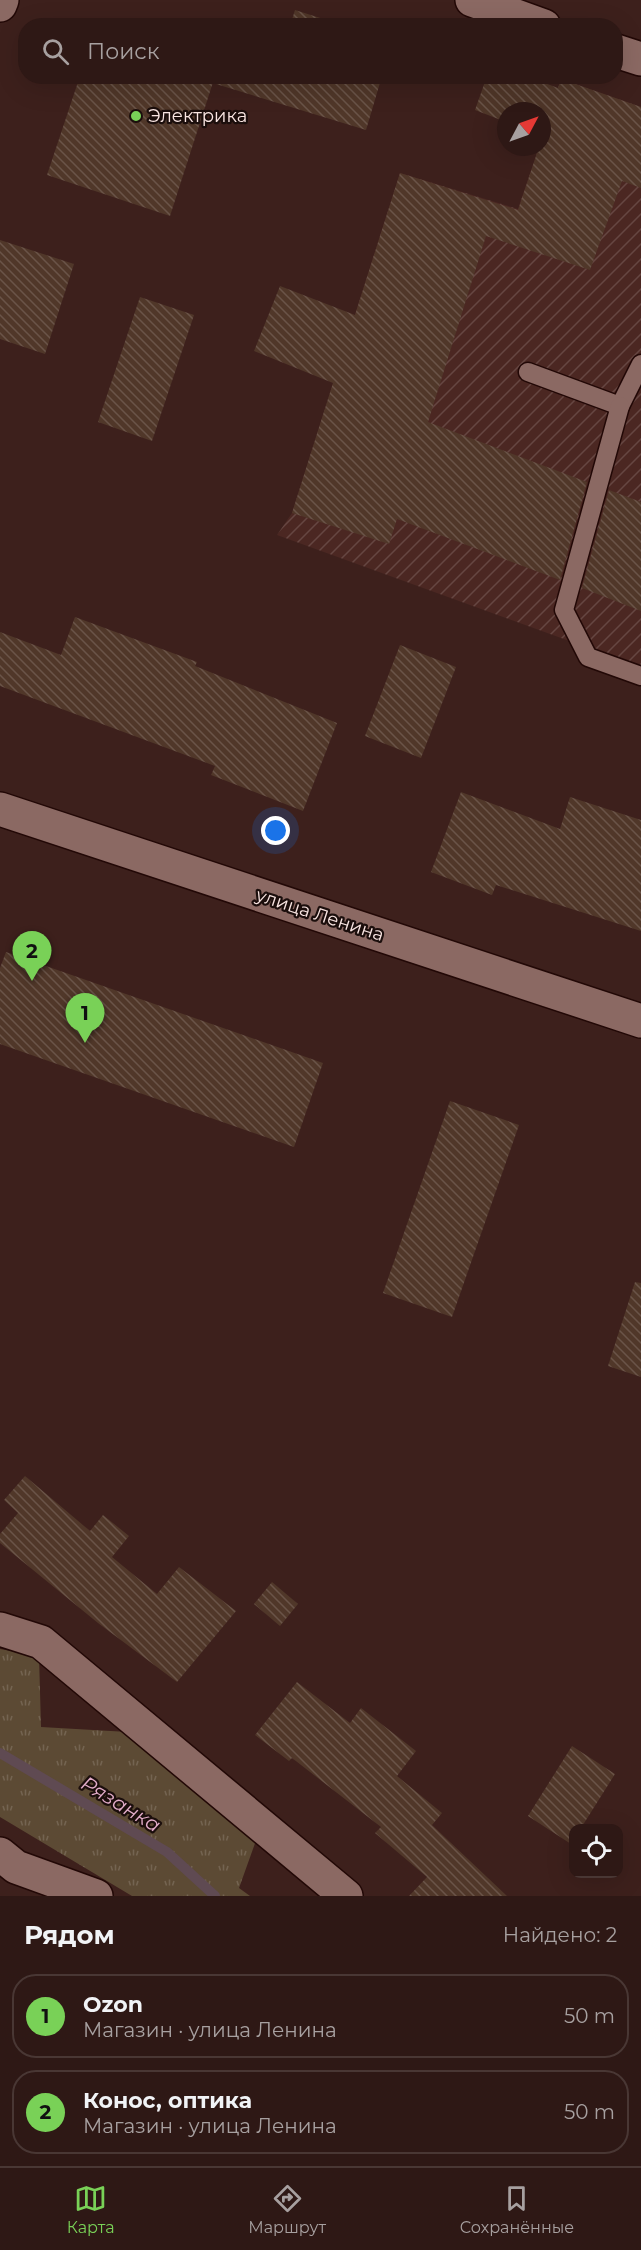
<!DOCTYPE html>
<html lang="ru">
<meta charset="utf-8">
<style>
:root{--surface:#2e1815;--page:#36211e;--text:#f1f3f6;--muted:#a7a0a0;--line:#493734;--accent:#79d157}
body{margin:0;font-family:Montserrat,sans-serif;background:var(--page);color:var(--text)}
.controls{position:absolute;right:18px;bottom:18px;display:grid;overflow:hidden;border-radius:12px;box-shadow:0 6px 24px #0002}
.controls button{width:54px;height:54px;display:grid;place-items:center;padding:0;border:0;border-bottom:2px solid var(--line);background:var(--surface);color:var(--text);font:30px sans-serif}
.compass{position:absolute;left:497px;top:102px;width:54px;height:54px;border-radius:50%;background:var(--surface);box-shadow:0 6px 24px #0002;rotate:49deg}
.you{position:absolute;left:276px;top:831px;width:21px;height:21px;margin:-15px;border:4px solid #fff;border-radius:50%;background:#1a73e8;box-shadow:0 0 0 9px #1a73e833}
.badge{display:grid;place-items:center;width:39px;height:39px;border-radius:50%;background:var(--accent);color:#111;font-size:20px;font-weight:700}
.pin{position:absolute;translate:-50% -50px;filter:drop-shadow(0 2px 3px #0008)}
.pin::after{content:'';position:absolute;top:32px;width:21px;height:18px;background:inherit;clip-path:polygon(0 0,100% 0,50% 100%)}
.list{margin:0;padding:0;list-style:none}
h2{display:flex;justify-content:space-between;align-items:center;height:78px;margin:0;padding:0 24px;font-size:26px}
h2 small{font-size:20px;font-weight:400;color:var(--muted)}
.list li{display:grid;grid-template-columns:39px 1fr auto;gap:18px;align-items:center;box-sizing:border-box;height:84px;margin:0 12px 12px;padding:0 12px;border:2px solid var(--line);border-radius:24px}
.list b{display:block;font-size:22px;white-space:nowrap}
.list p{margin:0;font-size:20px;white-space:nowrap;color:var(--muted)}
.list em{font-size:20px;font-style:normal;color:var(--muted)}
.icon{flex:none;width:33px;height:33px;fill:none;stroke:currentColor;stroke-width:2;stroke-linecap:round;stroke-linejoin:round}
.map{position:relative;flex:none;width:641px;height:1896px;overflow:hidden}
.search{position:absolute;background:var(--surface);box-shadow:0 6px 24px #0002;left:18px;right:18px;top:18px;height:66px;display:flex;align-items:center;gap:15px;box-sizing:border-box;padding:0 21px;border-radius:24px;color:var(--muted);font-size:22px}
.sheet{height:270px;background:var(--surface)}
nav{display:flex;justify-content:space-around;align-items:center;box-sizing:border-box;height:84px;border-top:2px solid var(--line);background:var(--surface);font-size:16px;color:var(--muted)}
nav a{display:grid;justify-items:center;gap:3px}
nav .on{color:var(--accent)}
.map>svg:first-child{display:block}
</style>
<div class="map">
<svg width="641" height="1896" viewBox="0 0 641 1896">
<defs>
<pattern id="industrial-furrows" width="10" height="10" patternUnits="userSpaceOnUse" patternTransform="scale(1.5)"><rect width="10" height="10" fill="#4b2722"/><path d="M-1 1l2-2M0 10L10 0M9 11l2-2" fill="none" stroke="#664642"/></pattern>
<pattern id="grass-tufts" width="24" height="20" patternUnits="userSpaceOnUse" patternTransform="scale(1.5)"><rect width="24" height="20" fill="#5c4a34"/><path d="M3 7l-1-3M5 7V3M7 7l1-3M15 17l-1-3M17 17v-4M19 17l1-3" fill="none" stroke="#746451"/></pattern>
<pattern id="building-back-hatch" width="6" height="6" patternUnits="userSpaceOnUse" patternTransform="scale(1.5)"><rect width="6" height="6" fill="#503729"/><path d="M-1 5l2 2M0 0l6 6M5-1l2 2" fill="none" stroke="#6a5448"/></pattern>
</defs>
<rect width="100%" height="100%" fill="#3d201c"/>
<!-- industrial -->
<polygon fill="url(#industrial-furrows)" points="561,79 641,107 641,667 277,535 292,513 400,173 518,209 539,147 542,147 542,137"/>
<!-- grass -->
<polygon fill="url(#grass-tufts)" points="0,1649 39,1656 41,1727 128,1732 259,1832 239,1888 250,1896 132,1896 0,1817"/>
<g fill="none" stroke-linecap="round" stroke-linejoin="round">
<!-- stream -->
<polyline stroke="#5f4a52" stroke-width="10" points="0,1753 167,1852 215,1896"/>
</g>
<!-- building -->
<g fill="url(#building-back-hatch)">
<polygon points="295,10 336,23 335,26 290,26"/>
<polygon points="80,76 215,76 170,216 47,175"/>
<polygon points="217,76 382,76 366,130 216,84"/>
<polygon points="487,76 526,76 558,88 561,79 641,107 641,188 622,181 590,270 486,236 428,422 587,482 560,580 397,519 389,544 292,513 333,383 254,351 280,286 355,315 400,173 518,210 539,147 542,147 542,111 506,111 506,122 475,110"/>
<polygon points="0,240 74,264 45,354 0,339"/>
<polygon points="140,297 194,315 152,441 98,422"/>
<polygon points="609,490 641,502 641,611 582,588"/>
<polygon points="75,617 197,662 195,666 337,723 303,811 211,775 215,766 0,686 0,632 61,655"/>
<polygon points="400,645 456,667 421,758 365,736"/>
<polygon points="461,792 560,829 570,797 641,820 641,931 496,885 492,895 431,872"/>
<polygon points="6,952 323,1063 294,1147 0,1044 0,968"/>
<polygon points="450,1101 519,1125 452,1317 383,1293"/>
<polygon points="635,1282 641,1283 641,1377 608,1366"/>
<polygon points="25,1476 90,1531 103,1515 129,1536 112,1557 157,1594 179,1567 236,1611 177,1682 98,1623 0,1543 0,1534 18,1513 4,1500"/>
<polygon points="272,1582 298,1604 280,1626 254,1604"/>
<polygon points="297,1682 350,1723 361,1708 416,1751 397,1776 442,1813 432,1825 507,1896 409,1896 427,1877 375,1833 381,1827 292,1758 289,1761 255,1735"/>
<polygon points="572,1746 615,1774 581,1828 573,1828 571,1844 528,1816"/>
</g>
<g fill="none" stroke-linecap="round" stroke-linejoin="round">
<defs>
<g id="service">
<polyline points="528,372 620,406 641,364"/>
<polyline points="620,406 564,610 588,657 641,676"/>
</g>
<g id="minor">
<polyline points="472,0 544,26"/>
<polyline points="0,5 2,0"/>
<polyline points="616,51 641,59"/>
<polyline points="0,1629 41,1642 346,1896"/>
<polyline points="0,1854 16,1867 96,1896"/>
</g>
<polyline id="secondary" points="0,809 641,1021"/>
</defs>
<!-- service casing -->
<use href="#service" stroke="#220806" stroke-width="21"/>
<!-- minor casing -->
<use href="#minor" stroke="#220806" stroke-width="36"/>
<!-- secondary casing -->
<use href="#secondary" stroke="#220806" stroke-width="36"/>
<!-- service -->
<use href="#service" stroke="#8b6963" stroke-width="18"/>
<!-- minor -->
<use href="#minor" stroke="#8b6963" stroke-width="33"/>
<!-- secondary -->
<use href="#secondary" stroke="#8b6963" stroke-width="33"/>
</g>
<!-- markers -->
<circle fill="#79d157" stroke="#1b0e0c" stroke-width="2" cx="136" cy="116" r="6"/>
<g text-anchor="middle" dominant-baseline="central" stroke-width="4.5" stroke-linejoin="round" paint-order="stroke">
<!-- poi labels -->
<g font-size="18" fill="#fae6e3" stroke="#1b0e0c" text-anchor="start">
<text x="148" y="116">Электрика</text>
</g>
<!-- street labels -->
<g font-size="18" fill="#fae6e3" stroke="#1b0e0c">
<text transform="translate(320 915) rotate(18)">улица Ленина</text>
</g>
<!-- water labels -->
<g font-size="20" font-style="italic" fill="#e2acc9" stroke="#1b0e0c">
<text transform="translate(121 1804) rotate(31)">Рязанка</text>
</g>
</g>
</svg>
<div class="controls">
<button><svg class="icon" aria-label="locate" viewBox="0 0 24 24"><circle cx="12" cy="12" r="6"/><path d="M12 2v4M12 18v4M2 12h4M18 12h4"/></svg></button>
</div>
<svg class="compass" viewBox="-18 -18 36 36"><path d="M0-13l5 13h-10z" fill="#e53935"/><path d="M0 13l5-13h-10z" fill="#a7a0a0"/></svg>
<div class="you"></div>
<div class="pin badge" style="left:85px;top:1043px">1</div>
<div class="pin badge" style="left:32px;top:981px">2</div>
<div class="search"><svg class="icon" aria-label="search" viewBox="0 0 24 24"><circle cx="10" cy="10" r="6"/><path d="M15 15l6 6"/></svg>Поиск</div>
</div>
<section class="sheet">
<h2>Рядом<small>Найдено: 2</small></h2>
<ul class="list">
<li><span class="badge">1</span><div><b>Ozon</b><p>Магазин · улица Ленина</p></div><em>50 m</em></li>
<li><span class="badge">2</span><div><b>Конос, оптика</b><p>Магазин · улица Ленина</p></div><em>50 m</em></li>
</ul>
</section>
<nav>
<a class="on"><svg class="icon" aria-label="map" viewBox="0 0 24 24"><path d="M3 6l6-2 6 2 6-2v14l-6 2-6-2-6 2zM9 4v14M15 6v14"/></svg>Карта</a>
<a><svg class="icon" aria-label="directions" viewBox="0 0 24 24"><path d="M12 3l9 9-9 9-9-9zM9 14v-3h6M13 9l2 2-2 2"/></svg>Маршрут</a>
<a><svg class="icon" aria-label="saved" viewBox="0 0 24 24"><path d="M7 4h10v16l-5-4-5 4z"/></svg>Сохранённые</a>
</nav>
